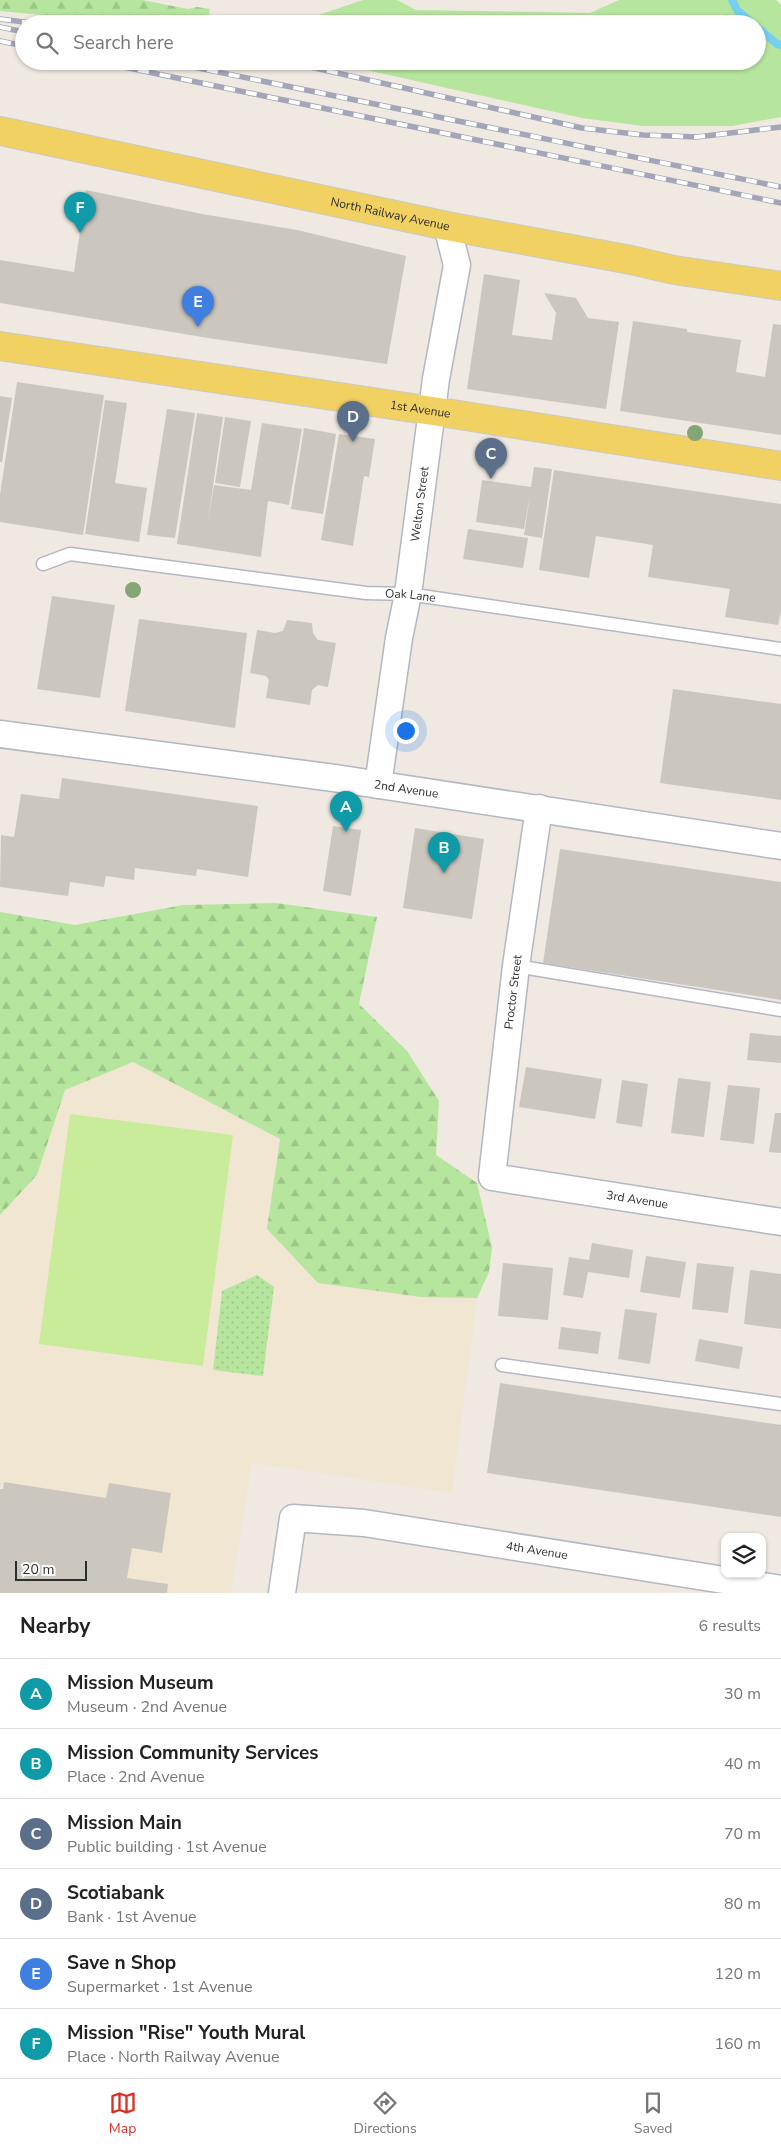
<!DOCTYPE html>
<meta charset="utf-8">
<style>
:root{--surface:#fff;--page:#f6f6f6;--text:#222;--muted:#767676;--line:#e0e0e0;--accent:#d93025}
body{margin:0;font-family:"Nunito Sans",sans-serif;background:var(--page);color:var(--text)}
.controls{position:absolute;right:15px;bottom:15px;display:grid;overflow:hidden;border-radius:10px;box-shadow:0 1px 4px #0004}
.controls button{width:45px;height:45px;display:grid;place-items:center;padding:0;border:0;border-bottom:1px solid var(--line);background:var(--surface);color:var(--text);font:25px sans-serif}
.scale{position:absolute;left:15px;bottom:12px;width:72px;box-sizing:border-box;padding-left:5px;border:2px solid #2e2e2e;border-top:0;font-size:14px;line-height:18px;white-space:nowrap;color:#2e2e2e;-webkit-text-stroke:4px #fff;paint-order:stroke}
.you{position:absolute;left:405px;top:730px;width:18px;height:18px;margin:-12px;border:4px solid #fff;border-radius:50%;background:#1a73e8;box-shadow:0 0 0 8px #1a73e833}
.badge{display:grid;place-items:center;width:32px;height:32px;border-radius:50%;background:var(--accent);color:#fff;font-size:16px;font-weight:700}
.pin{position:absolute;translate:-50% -41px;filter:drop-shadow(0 1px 2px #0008)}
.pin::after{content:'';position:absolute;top:26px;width:18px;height:15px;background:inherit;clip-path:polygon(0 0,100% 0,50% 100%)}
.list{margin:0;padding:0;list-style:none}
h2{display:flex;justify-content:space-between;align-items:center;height:65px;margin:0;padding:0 20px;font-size:21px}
h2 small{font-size:16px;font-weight:400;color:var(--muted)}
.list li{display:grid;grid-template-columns:32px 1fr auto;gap:15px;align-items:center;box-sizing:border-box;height:70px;padding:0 20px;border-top:1px solid var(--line)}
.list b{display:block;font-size:19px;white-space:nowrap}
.list p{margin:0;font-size:16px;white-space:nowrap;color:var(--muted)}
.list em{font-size:16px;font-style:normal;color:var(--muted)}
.icon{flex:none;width:28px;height:28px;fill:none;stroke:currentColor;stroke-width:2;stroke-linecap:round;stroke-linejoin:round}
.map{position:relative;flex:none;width:781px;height:1593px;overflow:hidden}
.search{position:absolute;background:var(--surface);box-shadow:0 1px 4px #0004;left:15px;right:15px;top:15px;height:55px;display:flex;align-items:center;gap:12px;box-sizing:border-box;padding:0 18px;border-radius:28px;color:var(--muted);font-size:19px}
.sheet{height:485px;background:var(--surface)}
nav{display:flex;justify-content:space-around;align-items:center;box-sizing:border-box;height:70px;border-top:1px solid var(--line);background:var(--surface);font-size:14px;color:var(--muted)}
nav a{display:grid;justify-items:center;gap:2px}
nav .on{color:var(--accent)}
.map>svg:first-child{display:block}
</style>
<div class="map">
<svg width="781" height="1593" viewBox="0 0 781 1593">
<defs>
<pattern id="forest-firs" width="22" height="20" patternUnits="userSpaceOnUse" patternTransform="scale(1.25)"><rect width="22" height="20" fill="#b6e59e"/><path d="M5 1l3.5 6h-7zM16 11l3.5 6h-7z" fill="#9dc588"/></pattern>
<pattern id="park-dots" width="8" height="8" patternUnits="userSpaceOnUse" patternTransform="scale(1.25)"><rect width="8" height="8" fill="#b6e59e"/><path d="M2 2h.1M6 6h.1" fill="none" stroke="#9dc588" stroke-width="1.8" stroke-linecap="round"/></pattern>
</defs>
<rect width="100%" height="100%" fill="#efe9e1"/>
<!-- education -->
<polygon fill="#f0e6d1" points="133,1062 280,1139 267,1229 318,1283 421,1297 477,1298 452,1493 252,1463 231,1593 0,1593 0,1215 37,1175 65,1090"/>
<!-- grass -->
<polygon fill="#b6e59e" points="363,0 397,0 416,10 590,13 619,0 776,0 781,5 781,117 732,126 643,126 582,118 326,61 757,61 757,24 292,24"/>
<!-- forest -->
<g fill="url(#forest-firs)">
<polygon points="0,0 142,0 188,9 197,7 210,9 207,24 136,24 0,11"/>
<polygon points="276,903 377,917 359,1004 407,1051 439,1101 436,1155 477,1183 492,1248 489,1272 477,1298 421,1297 318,1283 267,1229 280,1139 133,1062 65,1090 37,1175 0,1215 0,912 75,925 183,905"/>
</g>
<!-- park -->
<polygon fill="url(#park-dots)" points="257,1275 274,1287 263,1376 213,1370 222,1291"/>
<!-- pitch -->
<polygon fill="#c9ec9a" points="70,1114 233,1135 203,1366 39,1344"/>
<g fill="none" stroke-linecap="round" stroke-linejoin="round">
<!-- stream -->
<g stroke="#75cff0" stroke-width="8">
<polyline points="732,0 737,10 753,24"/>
<polyline points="757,27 777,44 781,45"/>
</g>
</g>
<!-- building -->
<g fill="#cbc7bf">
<polygon points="86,190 202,214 297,230 406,256 387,364 208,338 0,303 0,260 74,272"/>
<polygon points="484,274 520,280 512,335 552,340 556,313 544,293 576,298 588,318 619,322 606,409 467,389"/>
<polygon points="633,321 687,329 687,332 741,340 736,372 765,377 773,324 781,325 781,435 620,411"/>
<polygon points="17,382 104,395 83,535 0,522 0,495"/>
<polygon points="0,396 12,398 2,462 0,462"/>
<polygon points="105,400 127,403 115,483 147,488 139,542 85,534"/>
<polygon points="167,409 195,413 175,538 147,535"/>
<polygon points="197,413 223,417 208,521 214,485 251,490 262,423 302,429 289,505 268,501 261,557 177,544"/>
<polygon points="225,417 251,421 240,487 215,483"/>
<polygon points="304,428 336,434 323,514 291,509"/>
<polygon points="339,434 375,439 369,477 364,476 353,546 321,540"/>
<polygon points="534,467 552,469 542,538 524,535 530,495 524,529 476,522 482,480 531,487"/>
<polygon points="554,470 781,504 781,612 778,625 725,617 730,589 648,577 653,545 596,536 589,578 539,570"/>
<polygon points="468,529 528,538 523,568 463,559"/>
<polygon points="52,596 115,605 100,698 37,689"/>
<polygon points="139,619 247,633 235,728 125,711"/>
<polygon points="287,620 312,623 313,633 318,640 336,643 328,687 318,685 312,690 310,705 266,698 269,680 266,676 250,673 257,630 275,633 283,631"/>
<polygon points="673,689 781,704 781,800 660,783"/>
<polygon points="62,778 258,806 248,877 197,869 196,876 135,868 134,880 106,876 104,887 70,882 68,896 0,887 1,835 14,837 21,794 59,799"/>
<polygon points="333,826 361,830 351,896 323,891"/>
<polygon points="415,828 484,839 472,919 403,908"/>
<polygon points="560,849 781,882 781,1000 543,963"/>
<polygon points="750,1033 781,1036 781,1063 747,1060"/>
<polygon points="526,1067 602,1079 595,1119 519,1107"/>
<polygon points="678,1078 711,1082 704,1137 671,1133"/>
<polygon points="622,1080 648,1084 642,1127 616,1123"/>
<polygon points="728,1085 760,1088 754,1144 720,1140"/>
<polygon points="775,1113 781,1113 781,1153 769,1152"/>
<polygon points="592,1243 633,1250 629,1278 588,1272 583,1298 563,1295 569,1257 589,1260"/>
<polygon points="646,1256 686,1262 680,1298 640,1292"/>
<polygon points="503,1263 553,1268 548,1320 498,1316"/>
<polygon points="697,1263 734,1267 728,1313 692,1309"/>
<polygon points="750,1270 781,1274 781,1329 744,1324"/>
<polygon points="625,1309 657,1313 650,1364 618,1359"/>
<polygon points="561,1327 601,1332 598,1354 558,1349"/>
<polygon points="699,1339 743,1347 739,1369 695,1361"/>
<polygon points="500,1383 781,1425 781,1517 487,1473"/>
<polygon points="4,1482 106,1498 109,1483 171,1493 162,1553 132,1548 127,1578 168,1584 167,1593 0,1593 0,1489 3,1489"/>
</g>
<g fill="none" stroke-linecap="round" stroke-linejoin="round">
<defs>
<g id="service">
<path id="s1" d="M43 564 70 554 366 593 408 594 781 649"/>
<polyline points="516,966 781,1010"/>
<polyline points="502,1365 781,1404"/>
</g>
<g id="minor">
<path id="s2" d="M0 734 334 778 781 846"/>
<path id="s3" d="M378 785 399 638 408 594 436 379 457 265 447 226"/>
<path id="s4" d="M539 808 516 966 492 1177 781 1222"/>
<path id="s5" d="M282 1593 293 1518 364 1523 781 1589"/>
</g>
<g id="primary">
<path id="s6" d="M0 131 447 226 631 260 674 270 781 286"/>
<path id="s7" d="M0 346 459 415 781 466"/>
</g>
</defs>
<!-- service casing -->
<use href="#service" stroke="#b4b7c1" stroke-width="15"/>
<!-- minor casing -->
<use href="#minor" stroke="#b4b7c1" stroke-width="29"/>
<!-- primary casing -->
<use href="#primary" stroke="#c9c9c9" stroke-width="30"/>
<!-- service -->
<use href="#service" stroke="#fff" stroke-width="12"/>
<!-- minor -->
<use href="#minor" stroke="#fff" stroke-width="26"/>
<!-- primary -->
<use href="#primary" stroke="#f2d163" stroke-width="28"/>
<defs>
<g id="rail">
<polyline points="0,19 40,24"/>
<polyline points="0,27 24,32"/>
<polyline points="0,41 24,46"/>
<polyline points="95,61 781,203"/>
<polyline points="164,61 781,187"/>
<polyline points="284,61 582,128 643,135 697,137 781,127"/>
</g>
</defs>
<!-- rail casing -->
<use href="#rail" stroke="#a3a6b8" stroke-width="5.5"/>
<!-- rail -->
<use href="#rail" stroke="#fff" stroke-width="4" stroke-dasharray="11" stroke-linecap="butt"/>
</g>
<!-- trees -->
<g fill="#84a574">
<circle cx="695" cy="433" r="8"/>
<circle cx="133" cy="590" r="8"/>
</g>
<g text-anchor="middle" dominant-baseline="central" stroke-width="4" stroke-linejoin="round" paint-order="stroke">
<!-- street labels -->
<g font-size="12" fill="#2e2e2e" stroke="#fff">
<text stroke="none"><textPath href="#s6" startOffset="399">North Railway Avenue</textPath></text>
<text stroke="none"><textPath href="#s7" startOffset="425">1st Avenue</textPath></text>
<text stroke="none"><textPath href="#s3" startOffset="284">Welton Street</textPath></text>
<text stroke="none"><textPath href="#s1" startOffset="372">Oak Lane</textPath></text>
<text stroke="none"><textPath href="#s2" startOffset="410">2nd Avenue</textPath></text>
<text transform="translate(513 992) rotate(-83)">Proctor Street</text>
<text stroke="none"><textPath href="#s4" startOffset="519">3rd Avenue</textPath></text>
<text stroke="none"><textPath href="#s5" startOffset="322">4th Avenue</textPath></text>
</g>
</g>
</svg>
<div class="controls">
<button><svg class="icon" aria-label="layers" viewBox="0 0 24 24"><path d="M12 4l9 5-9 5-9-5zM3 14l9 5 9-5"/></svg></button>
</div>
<div class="scale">20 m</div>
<div class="you"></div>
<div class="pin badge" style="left:346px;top:832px;background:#0f9aa8">A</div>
<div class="pin badge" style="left:444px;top:873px;background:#0f9aa8">B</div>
<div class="pin badge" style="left:491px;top:479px;background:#5c6f8a">C</div>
<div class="pin badge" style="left:353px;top:442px;background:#5c6f8a">D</div>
<div class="pin badge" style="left:198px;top:327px;background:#3f7fe0">E</div>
<div class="pin badge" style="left:80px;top:233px;background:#0f9aa8">F</div>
<div class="search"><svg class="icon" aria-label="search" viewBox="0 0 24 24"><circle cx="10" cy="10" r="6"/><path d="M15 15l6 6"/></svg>Search here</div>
</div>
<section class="sheet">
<h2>Nearby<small>6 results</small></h2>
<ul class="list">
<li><span class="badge" style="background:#0f9aa8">A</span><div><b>Mission Museum</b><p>Museum · 2nd Avenue</p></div><em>30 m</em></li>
<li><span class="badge" style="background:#0f9aa8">B</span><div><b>Mission Community Services</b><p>Place · 2nd Avenue</p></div><em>40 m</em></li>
<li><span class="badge" style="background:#5c6f8a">C</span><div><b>Mission Main</b><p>Public building · 1st Avenue</p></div><em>70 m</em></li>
<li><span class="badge" style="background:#5c6f8a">D</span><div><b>Scotiabank</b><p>Bank · 1st Avenue</p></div><em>80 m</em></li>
<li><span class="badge" style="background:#3f7fe0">E</span><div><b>Save n Shop</b><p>Supermarket · 1st Avenue</p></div><em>120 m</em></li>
<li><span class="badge" style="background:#0f9aa8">F</span><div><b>Mission &quot;Rise&quot; Youth Mural</b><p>Place · North Railway Avenue</p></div><em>160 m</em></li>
</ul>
</section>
<nav>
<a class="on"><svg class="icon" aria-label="map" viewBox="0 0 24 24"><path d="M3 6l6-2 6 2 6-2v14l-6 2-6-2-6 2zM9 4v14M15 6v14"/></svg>Map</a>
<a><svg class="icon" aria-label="directions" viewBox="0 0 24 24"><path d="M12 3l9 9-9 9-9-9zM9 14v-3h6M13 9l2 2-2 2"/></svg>Directions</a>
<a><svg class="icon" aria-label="saved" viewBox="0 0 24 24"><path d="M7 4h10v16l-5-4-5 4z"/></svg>Saved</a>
</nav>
